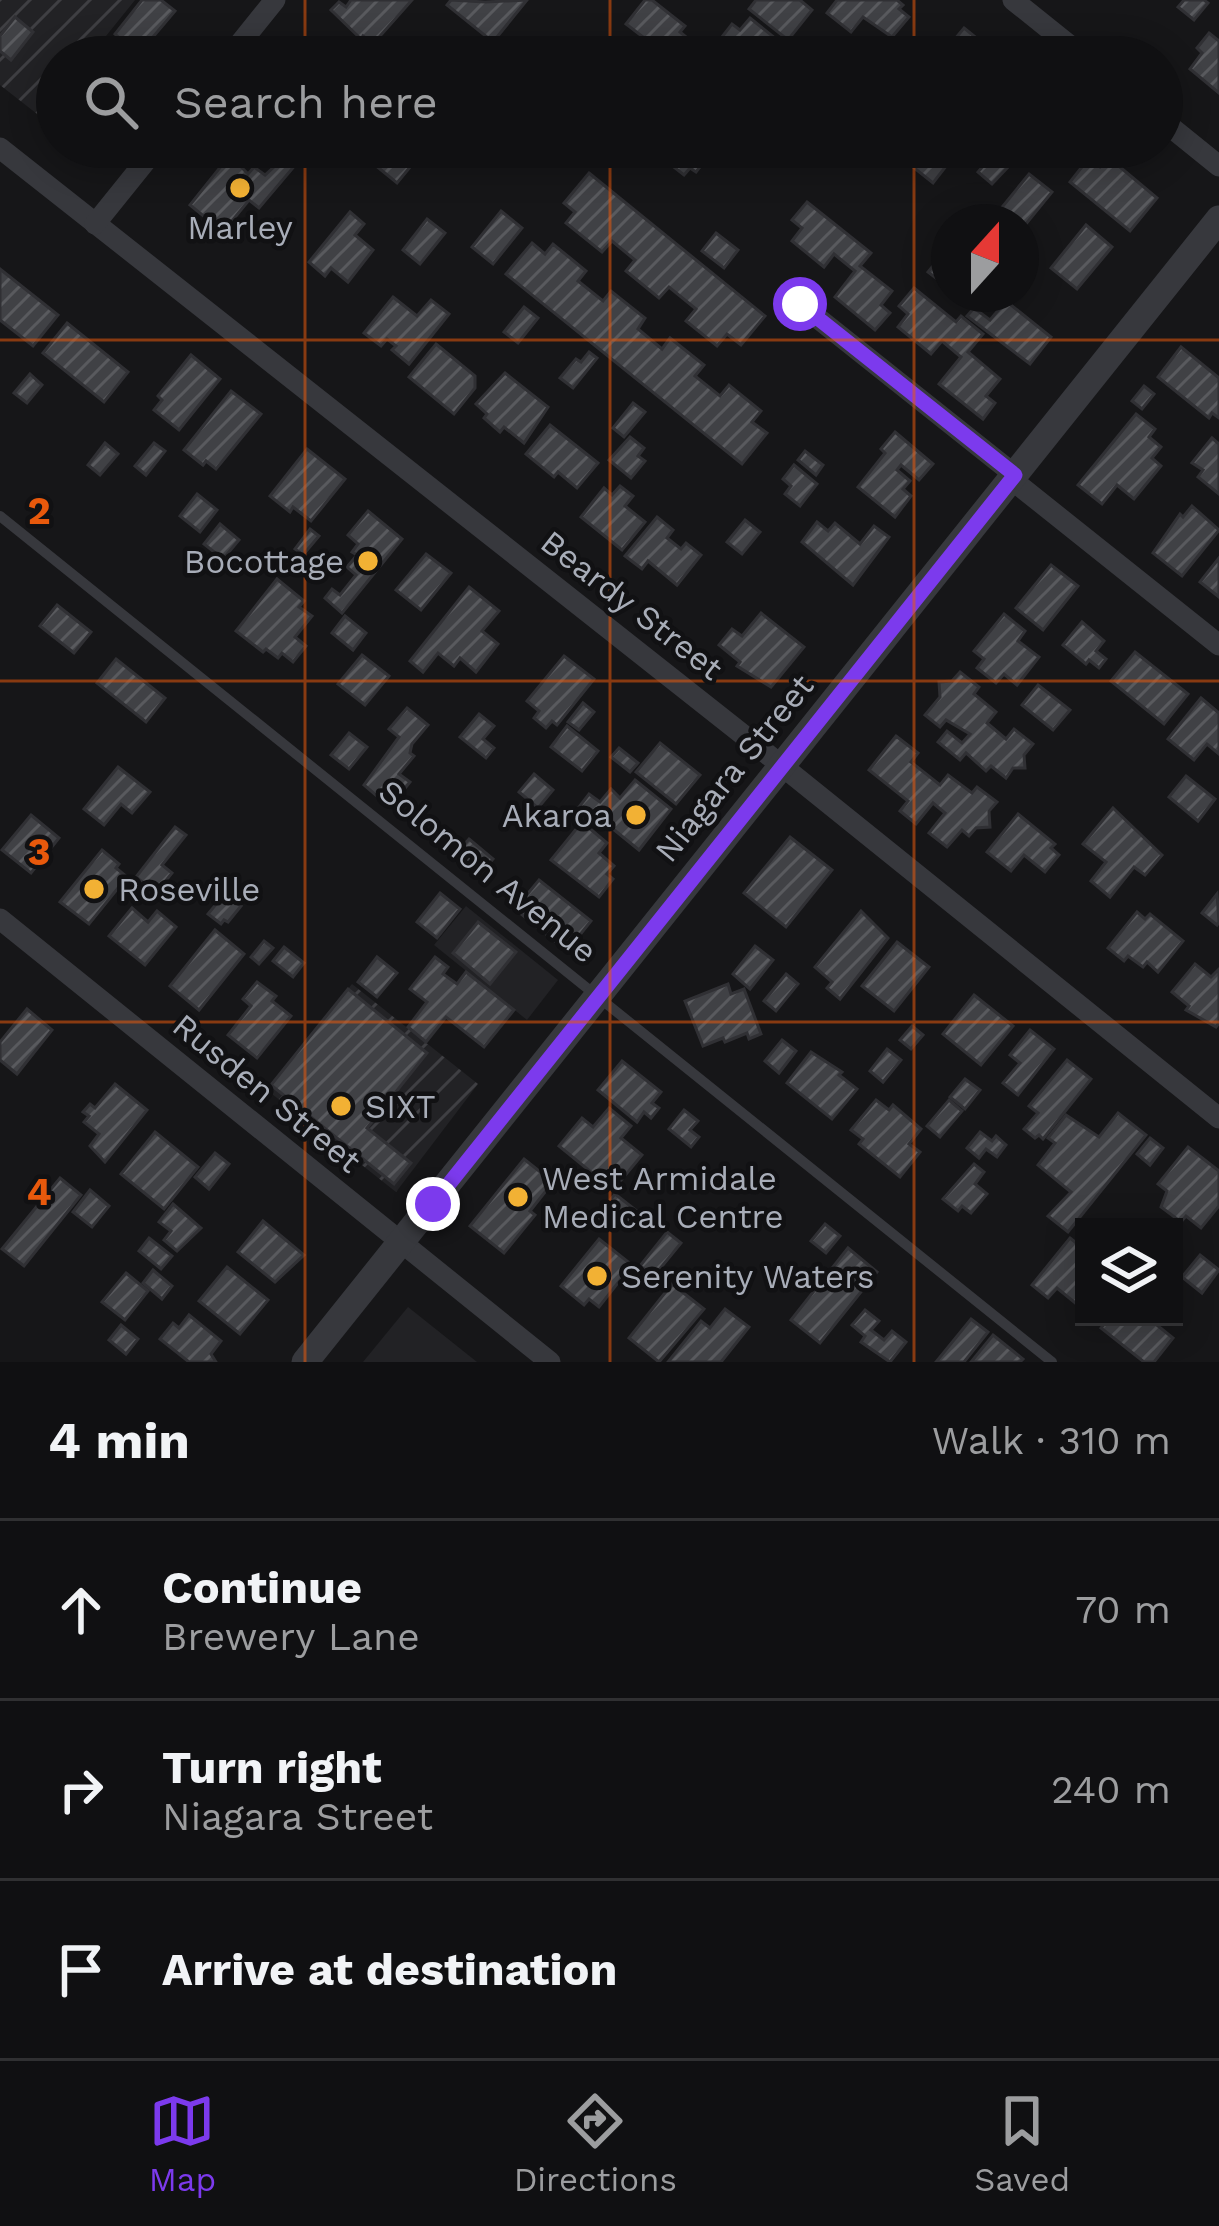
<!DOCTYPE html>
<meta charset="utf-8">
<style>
:root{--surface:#101012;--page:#1e1e20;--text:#f1f3f6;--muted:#9c9d9f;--line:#303032;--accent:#7c3aed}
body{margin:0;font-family:"Work Sans",sans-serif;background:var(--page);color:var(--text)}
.controls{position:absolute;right:36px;bottom:36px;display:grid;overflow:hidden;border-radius:0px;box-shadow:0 6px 30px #0003}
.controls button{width:108px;height:108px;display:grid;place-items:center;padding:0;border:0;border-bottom:3px solid var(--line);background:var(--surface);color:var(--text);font:60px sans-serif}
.compass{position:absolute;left:931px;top:204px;width:108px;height:108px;border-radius:50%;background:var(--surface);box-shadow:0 6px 30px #0003;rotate:21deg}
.stop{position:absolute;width:36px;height:36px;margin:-27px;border:9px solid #7c3aed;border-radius:50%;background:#fff}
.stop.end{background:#7c3aed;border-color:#fff;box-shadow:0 3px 12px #0008}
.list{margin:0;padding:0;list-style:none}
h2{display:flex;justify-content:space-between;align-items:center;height:156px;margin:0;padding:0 48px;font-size:51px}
h2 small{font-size:39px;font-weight:400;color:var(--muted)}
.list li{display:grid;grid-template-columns:78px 1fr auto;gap:36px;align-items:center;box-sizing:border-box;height:180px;padding:0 48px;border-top:3px solid var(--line)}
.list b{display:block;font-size:45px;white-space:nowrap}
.list p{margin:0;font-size:39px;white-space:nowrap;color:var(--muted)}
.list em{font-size:39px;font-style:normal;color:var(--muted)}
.icon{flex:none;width:66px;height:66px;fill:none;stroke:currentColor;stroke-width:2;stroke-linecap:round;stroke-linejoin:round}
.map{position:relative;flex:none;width:1219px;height:1362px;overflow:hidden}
.search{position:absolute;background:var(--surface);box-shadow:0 6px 30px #0003;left:36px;right:36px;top:36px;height:132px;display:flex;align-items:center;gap:30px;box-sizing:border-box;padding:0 42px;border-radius:66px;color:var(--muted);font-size:45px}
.sheet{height:696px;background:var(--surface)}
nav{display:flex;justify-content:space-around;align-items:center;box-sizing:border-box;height:168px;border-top:3px solid var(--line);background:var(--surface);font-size:33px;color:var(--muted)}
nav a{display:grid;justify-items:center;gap:6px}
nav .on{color:var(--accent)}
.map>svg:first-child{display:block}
</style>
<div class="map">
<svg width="1219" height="1362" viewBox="0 0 1219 1362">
<defs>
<pattern id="industrial-furrows" width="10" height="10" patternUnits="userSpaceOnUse" patternTransform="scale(3)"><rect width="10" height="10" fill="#222225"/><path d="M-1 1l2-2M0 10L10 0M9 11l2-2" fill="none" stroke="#3f3f43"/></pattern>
<pattern id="building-hatch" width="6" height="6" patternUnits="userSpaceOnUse" patternTransform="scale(3)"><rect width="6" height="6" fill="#404145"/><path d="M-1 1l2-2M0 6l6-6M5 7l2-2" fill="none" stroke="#595a5e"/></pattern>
</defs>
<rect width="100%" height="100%" fill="#161618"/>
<!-- built -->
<g fill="#222225">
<polygon points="466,906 558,980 527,1020 434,945"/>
<polygon points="408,1307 477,1362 363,1362"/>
</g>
<!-- industrial -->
<g fill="url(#industrial-furrows)">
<polygon points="0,0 135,0 89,57 57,57 57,97 41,117 0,85"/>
<polygon points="352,984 478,1084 396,1192 267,1090"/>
</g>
<!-- building -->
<g fill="url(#building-hatch)" stroke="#303034" stroke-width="3">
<polygon points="142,0 161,0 175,11 147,44 158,53 155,57 112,57 124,42 115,34"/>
<polygon points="351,0 412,0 373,44 363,36 361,39 331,10 339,2 346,7"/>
<polygon points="451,0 485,2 527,0 493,42 447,5"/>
<polygon points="645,0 652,0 685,26 680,32 686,37 669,57 626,24"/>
<polygon points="756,0 800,0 812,10 788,40 749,9"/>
<polygon points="837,0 897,0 903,5 899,9 909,17 892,37 863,17 851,32 827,13"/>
<polygon points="1184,0 1204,0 1208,3 1194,20 1178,7"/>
<polygon points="15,17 33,32 11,60 0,51 0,36"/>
<polygon points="750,18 781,43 770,57 737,57 718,42 732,24 740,30"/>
<polygon points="964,28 995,53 992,57 940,57"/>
<polygon points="1209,33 1219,41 1219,93 1190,69 1202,53 1197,48"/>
<polygon points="617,39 639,57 594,57 601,48 607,52"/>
<polygon points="390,147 425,149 397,183 375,165"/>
<polygon points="662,147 716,147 696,172 690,168 684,175 657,154"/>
<polygon points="929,147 950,161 933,183 913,167"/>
<polygon points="994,147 1027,147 992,184 978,172 997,149"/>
<polygon points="230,155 248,174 254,167 265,175 287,155 297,163 259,208 249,200 223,232 190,205"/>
<polygon points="1108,157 1157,198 1130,231 1070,182 1089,158 1100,167"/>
<polygon points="589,173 765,316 741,345 727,334 717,346 686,321 696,309 669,287 659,298 626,271 635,260 612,241 602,252 566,223 575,212 564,203"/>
<polygon points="1029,174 1052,192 1021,230 1021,222 990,222"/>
<polygon points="807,202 871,253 860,266 892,291 881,305 890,313 875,330 835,297 855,271 834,254 824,267 792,241 802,228 792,220"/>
<polygon points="501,211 522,228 493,264 472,247"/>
<polygon points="350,212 364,224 355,235 373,250 348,282 331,268 325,276 309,262"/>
<polygon points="427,219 445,233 420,264 403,250"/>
<polygon points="1086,225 1112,247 1077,289 1051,268"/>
<polygon points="716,233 738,250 724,268 702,251"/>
<polygon points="532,243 545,254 553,244 586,271 578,281 603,301 611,291 645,318 638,329 662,349 670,338 704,365 695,376 720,396 729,385 761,411 752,422 767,433 742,464 506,274"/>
<polygon points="949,246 949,275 943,271 937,279 928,272"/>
<polygon points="0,269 58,315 33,346 0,320"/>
<polygon points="914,288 956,322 961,316 983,334 968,352 1000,379 986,396 995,403 983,419 939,384 961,357 942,341 931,354 898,327 908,314 899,306"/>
<polygon points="393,297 417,316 431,300 449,314 409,364 392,350 396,346 387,339 381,346 364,333"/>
<polygon points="1006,301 1051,337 1030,364 967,316 974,308 990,320"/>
<polygon points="524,307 538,318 518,343 504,332"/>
<polygon points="67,323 128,372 104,402 43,353"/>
<polygon points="436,344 475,376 475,388 454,414 409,377"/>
<polygon points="1181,347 1219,378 1219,418 1212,413 1209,418 1158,377"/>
<polygon points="589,352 597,358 573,388 560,378 576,359 581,362"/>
<polygon points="191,355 220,379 179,430 154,410 162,400 158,396"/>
<polygon points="505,373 548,407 524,443 504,427 500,432 484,418 487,414 476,404"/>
<polygon points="30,374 42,385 27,403 14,393"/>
<polygon points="1144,386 1154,394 1142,409 1132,401"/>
<polygon points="231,391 261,414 216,469 206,461 203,465 184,450"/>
<polygon points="633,403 645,412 624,437 613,428"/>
<polygon points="1136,414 1155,429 1149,437 1161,447 1152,458 1161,466 1134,499 1117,485 1102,504 1078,485"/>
<polygon points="550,425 598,463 577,488 558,472 554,477 526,454"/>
<polygon points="895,432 933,464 919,480 901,465 897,470 910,481 903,489 911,496 895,517 858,487 885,453 881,449"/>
<polygon points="630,437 644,448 638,456 645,461 631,478 609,460"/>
<polygon points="1212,438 1219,444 1219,494 1198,477 1203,470 1192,463"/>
<polygon points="105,443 118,454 100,475 88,465"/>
<polygon points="154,443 165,451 146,475 135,466"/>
<polygon points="307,449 345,479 311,521 293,507 290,512 270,496"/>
<polygon points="805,451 823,465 816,475 798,460"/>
<polygon points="794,465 817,484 800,506 785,494 791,486 783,479"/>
<polygon points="620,486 633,496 625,506 645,522 622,550 581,517 604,488 612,495"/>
<polygon points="197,494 217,510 200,532 180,516"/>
<polygon points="1192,506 1219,530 1182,576 1153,553 1180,514 1183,517"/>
<polygon points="368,511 402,539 342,613 325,598 332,589 340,595 356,575 347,567 357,555 352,552 358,544 348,535"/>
<polygon points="657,517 673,530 667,538 681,549 686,543 701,555 677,585 648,561 642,569 625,556"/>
<polygon points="745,520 760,532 742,554 727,542"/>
<polygon points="817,522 828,531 835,523 860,544 874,526 889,537 853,585 802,542"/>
<polygon points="220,524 239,540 223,559 204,544"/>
<polygon points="310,529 319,536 303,555 295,549"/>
<polygon points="426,554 451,573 421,610 396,590"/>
<polygon points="1219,558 1219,597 1200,582"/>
<polygon points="1051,565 1078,586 1043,630 1016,608"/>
<polygon points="277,579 304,601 299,607 312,616 295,637 306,646 293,662 282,653 278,658 266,649 263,652 236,631"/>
<polygon points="469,587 499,611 482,631 498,644 476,672 460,658 454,666 438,653 423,672 410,661"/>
<polygon points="57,605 91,632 74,653 40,626"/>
<polygon points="761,613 804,647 771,687 737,666 740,662 719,645 732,629 742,636"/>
<polygon points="1004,614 1025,631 1018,641 1039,657 1017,685 1004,674 996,683 977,668 984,659 974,651"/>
<polygon points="345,616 366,633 353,650 332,633"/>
<polygon points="1082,622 1104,641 1096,651 1106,659 1099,668 1089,660 1086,664 1063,645"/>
<polygon points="1135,652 1188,694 1164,724 1111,681"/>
<polygon points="362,655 389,676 365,705 338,684"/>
<polygon points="564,656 594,679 557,725 552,721 546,728 534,718 539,711 527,701"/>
<polygon points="116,659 165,698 146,722 97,683"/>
<polygon points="960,672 979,687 974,694 996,712 987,723 1006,739 1014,729 1033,744 1024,755 1025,768 1013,768 1006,778 991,766 986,771 966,753 960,760 938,742 947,731 962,743 970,734 946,720 940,727 925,715 940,697 939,682 952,681"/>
<polygon points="1038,685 1070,710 1053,730 1022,705"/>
<polygon points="1201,698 1219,713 1219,754 1207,744 1194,760 1168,739"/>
<polygon points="583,703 594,712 579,730 568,722"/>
<polygon points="407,708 428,725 412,744 410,753 414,756 399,774 410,782 390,807 364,785 399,737 389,729"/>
<polygon points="479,714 494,726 483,739 494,748 486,758 460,737"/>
<polygon points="567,726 598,751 582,771 551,747"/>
<polygon points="349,733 367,747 349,769 331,755"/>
<polygon points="896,736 918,753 911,762 940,785 948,775 972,793 977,787 997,802 989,811 990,827 976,828 969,836 962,830 947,847 929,833 945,813 933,803 916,824 900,811 908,801 869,770"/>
<polygon points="660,743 700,775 676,804 636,772"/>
<polygon points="619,748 638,763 630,772 611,757"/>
<polygon points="118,767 150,792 132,813 121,804 104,825 84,809"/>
<polygon points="534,774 553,790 538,808 519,792"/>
<polygon points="1186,776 1215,799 1198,821 1169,797"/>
<polygon points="635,780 671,809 639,850 602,820 607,814 598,808 591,817 579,807 589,794 600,802 611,789 620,798"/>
<polygon points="1113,808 1162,855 1145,875 1134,867 1110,897 1091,881 1106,862 1083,844"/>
<polygon points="1018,814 1055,844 1051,848 1059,855 1045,872 1024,855 1011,871 987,852"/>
<polygon points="31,815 59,838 31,873 2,850"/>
<polygon points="582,822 607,843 599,853 614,866 607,874 613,879 599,897 551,860"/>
<polygon points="175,827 186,835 162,865 172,873 156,893 136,877"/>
<polygon points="790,837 832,870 786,927 744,893"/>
<polygon points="469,839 493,859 479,876 454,856"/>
<polygon points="102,850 119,864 116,868 127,877 89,924 60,902"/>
<polygon points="539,880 591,921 567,951 515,909"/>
<polygon points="231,886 243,896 238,904 241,906 228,922 224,920 221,924 208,914"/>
<polygon points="440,893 460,909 437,938 417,922"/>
<polygon points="1217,894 1219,922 1217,925 1202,913"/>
<polygon points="132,908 148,922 157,911 176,927 145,965 109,936"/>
<polygon points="861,911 888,938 840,999 827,988 832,982 815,967"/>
<polygon points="1137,912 1145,919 1150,914 1183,941 1158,972 1147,962 1143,967 1128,956 1124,961 1108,948"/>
<polygon points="478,922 516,952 490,984 453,953"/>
<polygon points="215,930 244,954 199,1010 170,986"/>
<polygon points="264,941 273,948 259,964 251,957"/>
<polygon points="897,942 929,967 894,1011 862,986"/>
<polygon points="755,946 773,960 750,989 733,974"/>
<polygon points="284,947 304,963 293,977 273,961"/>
<polygon points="377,957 397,973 377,997 358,982"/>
<polygon points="435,957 448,967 443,974 457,984 466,972 514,1010 484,1047 446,1017 426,1042 408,1027 427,1002 410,989"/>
<polygon points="1195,964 1211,977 1219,969 1219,1023 1216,1027 1186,1010 1189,1006 1172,992"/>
<polygon points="786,974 798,984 776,1011 764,1001"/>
<polygon points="257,982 276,996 272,1001 291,1016 257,1058 228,1035 251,1006 243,999"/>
<polygon points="728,984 731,994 744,989 761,1034 749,1039 747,1033 725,1042 723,1038 703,1046 685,1001"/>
<polygon points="348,989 427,1053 367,1128 411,1163 394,1184 271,1085"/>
<polygon points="974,995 1013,1026 981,1065 943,1034"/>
<polygon points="27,1009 52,1030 17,1074 0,1060 0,1042"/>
<polygon points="912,1026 923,1035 911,1049 900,1040"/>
<polygon points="1030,1030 1054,1049 1018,1095 1003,1083 1020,1063 1010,1055"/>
<polygon points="782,1040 796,1051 779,1073 765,1061"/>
<polygon points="887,1049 901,1060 883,1082 870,1071"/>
<polygon points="811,1052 842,1072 839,1075 857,1089 832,1119 787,1083"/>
<polygon points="1067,1060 1091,1079 1043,1139 1039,1135 1035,1138 1024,1129 1038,1113 1029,1106"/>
<polygon points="622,1061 661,1092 652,1103 659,1108 651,1118 644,1112 637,1122 598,1090"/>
<polygon points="965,1079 980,1090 965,1109 950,1097"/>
<polygon points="115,1084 147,1110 105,1162 90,1146 99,1134 84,1122 89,1116 83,1112 90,1104 95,1108"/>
<polygon points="876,1100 889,1110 893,1105 921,1129 909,1144 920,1152 900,1177 859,1144 863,1139 851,1130"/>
<polygon points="949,1100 962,1111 940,1137 927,1126"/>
<polygon points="609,1108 631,1126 621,1138 642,1155 613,1190 559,1146 582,1118 593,1127"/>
<polygon points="684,1110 698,1121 690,1130 699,1137 691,1147 669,1129"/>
<polygon points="1118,1113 1146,1135 1068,1232 1048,1216 1071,1192 1038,1165 1055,1143 1048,1138 1066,1115 1099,1137"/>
<polygon points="155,1132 198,1167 164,1209 121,1174"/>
<polygon points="980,1132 992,1141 996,1136 1006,1145 997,1157 986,1149 979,1158 967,1148"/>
<polygon points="1150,1138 1163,1148 1150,1165 1137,1154"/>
<polygon points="1188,1147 1219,1171 1219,1206 1201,1228 1186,1216 1181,1222 1161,1207 1167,1191 1158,1184"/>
<polygon points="215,1153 229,1164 209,1189 195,1177"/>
<polygon points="524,1159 553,1182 530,1211 535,1215 504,1253 470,1226"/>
<polygon points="974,1164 984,1172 975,1184 987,1194 971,1213 962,1206 958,1211 943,1199"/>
<polygon points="60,1178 81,1195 24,1266 2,1249"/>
<polygon points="90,1190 109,1206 92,1227 73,1212"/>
<polygon points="615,1194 642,1215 631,1230 619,1220 612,1229 597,1216"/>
<polygon points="173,1204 201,1228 177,1251 164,1240 171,1231 159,1222"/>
<polygon points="263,1221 304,1255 275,1282 238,1252"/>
<polygon points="825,1224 840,1236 826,1253 811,1241"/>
<polygon points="667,1232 681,1243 654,1276 640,1266"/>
<polygon points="149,1238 172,1256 161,1269 139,1251"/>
<polygon points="1070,1238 1084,1249 1084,1310 1057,1288 1048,1298 1032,1285"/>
<polygon points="599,1239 632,1265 599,1307 589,1299 584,1305 561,1286"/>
<polygon points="848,1248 877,1272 820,1343 791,1320"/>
<polygon points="1200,1255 1219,1270 1202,1293 1182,1277"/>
<polygon points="227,1267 268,1300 240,1334 199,1301"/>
<polygon points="153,1270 172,1286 162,1299 143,1283"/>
<polygon points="126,1273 148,1291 125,1320 102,1302"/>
<polygon points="672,1284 704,1309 659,1362 629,1338"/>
<polygon points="725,1309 749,1327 721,1362 668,1362 701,1321 710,1328"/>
<polygon points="865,1310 879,1321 871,1330 884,1340 892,1331 906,1342 890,1362 861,1342 865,1336 852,1325"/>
<polygon points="189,1315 221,1341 211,1354 216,1362 189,1362 160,1339 173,1323 179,1328"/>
<polygon points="1110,1317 1147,1317 1173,1338 1154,1362 1144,1362 1101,1328"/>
<polygon points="971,1319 988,1332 964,1362 936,1362"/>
<polygon points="121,1325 138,1339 126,1354 109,1340"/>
<polygon points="993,1335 1023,1359 1020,1362 971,1362"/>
</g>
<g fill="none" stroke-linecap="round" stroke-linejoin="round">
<!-- service -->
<polyline stroke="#37383d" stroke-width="10" points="0,516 1052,1362"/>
<!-- minor -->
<g stroke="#37383d" stroke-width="21">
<polyline points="1013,0 1084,57"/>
<polyline points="229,57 275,0"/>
<polyline points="1162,120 1219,166"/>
<polyline points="0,148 756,745 1219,1118"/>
<polyline points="95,224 157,147"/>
<polyline points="800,304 1015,475"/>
<polyline points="1011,479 1219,645"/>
<polyline points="0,919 550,1362"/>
</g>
<!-- tertiary -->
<polyline stroke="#37383d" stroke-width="27" points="305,1362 1219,219"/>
</g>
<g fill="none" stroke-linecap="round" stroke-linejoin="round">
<!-- route -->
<polyline stroke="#7c3aed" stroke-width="15" points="433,1204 1015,475 800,304"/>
</g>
<!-- grid -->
<path fill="none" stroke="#e8590c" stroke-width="3" stroke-opacity="0.55" d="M305 0V57M610 0V57M914 0V57M305 147V1362M610 147V1362M914 147V1362M0 340H1219M0 681H1219M0 1022H1219"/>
<!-- markers -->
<g fill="#f2b134" stroke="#111113" stroke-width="4.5">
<circle cx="240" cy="188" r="12"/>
<circle cx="368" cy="561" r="12"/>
<circle cx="636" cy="815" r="12"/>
<circle cx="94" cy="889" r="12"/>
<circle cx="341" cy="1106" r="12"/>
<circle cx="518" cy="1197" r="12"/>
<circle cx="597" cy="1276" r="12"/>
</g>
<g text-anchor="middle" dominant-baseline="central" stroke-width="9" stroke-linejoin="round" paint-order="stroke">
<!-- poi labels -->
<g font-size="33" fill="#a8adb8" stroke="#111113" text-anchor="start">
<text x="240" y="227" text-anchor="middle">Marley</text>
<text x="344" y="561" text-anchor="end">Bocottage</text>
<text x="612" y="815" text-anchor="end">Akaroa</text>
<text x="118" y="889">Roseville</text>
<text x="365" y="1106">SIXT</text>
<text x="542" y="1178">West Armidale<tspan x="542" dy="38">Medical Centre</tspan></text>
<text x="621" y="1276">Serenity Waters</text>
</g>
<!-- street labels -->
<g font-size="33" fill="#a8adb8" stroke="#111113">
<text transform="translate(632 605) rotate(38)">Beardy Street</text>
<text transform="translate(734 768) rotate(-51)">Niagara Street</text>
<text transform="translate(488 871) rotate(39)">Solomon Avenue</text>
<text transform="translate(267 1093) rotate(39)">Rusden Street</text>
</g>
</g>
<g font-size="39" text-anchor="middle" font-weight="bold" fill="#e8590c" stroke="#111113" stroke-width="9" stroke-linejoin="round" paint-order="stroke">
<text x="39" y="524">2</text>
<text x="39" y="865">3</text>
<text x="39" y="1205">4</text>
</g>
</svg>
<div class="controls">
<button><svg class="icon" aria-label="layers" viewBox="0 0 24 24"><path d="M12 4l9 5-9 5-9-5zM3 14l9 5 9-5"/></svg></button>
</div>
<svg class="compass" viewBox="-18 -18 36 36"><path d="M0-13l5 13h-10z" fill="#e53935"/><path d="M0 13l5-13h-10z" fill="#9c9d9f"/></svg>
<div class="stop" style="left:800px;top:304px"></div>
<div class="stop end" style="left:433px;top:1204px"></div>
<div class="search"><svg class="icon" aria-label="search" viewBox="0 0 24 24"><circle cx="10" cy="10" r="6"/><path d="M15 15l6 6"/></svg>Search here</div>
</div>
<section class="sheet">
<h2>4 min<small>Walk · 310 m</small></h2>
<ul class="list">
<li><svg class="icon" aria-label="ahead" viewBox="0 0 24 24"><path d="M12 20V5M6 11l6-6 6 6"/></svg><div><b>Continue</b><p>Brewery Lane</p></div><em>70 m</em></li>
<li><svg class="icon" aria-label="right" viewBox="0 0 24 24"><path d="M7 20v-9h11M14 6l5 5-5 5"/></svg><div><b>Turn right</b><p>Niagara Street</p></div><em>240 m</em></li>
<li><svg class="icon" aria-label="arrive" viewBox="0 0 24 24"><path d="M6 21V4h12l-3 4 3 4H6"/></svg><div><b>Arrive at destination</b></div></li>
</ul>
</section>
<nav>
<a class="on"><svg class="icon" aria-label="map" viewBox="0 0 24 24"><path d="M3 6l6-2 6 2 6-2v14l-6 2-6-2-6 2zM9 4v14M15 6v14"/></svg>Map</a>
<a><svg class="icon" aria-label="directions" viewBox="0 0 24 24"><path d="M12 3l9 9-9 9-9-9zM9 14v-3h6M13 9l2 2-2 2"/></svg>Directions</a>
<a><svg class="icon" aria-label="saved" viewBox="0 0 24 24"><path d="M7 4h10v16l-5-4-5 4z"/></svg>Saved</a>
</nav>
